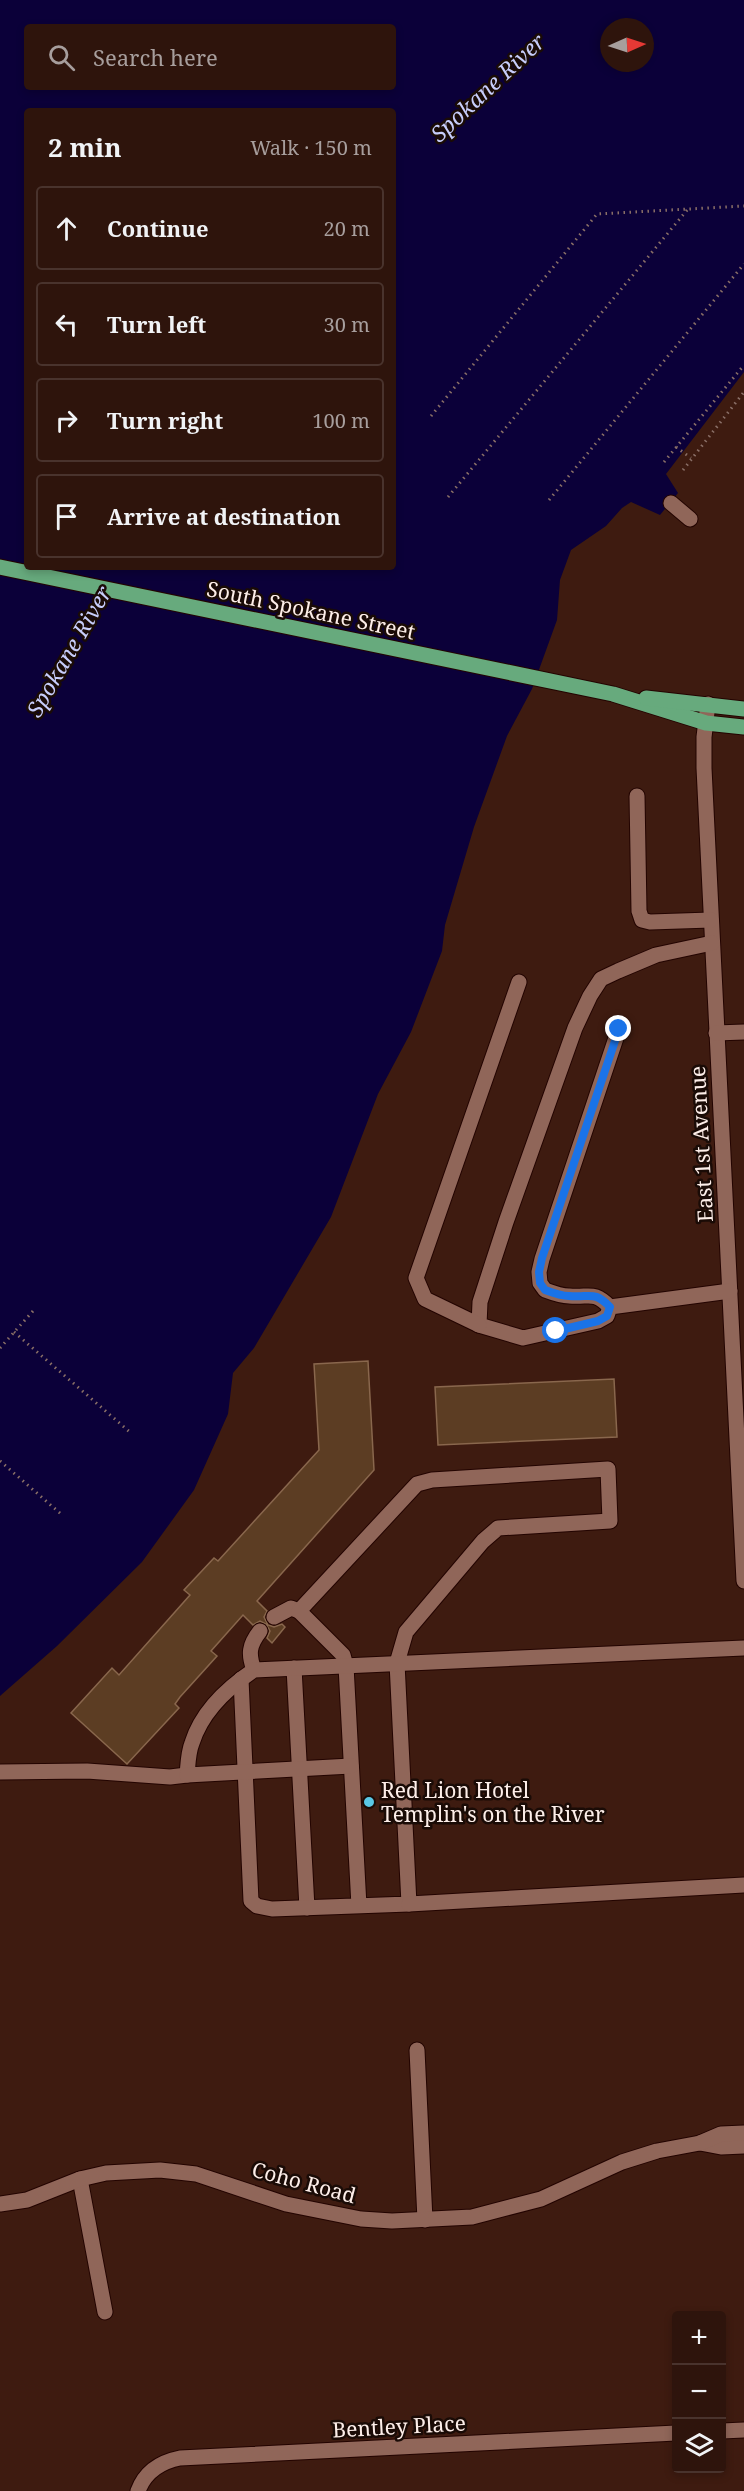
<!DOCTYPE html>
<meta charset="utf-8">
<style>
:root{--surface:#2e140c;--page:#3a211a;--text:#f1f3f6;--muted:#a79e9d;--line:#49332d}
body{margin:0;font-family:"Noto Serif",serif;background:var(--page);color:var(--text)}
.controls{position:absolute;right:18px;bottom:18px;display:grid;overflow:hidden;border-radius:6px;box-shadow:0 3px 9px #0003}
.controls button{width:54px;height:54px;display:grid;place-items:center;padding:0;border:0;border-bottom:2px solid var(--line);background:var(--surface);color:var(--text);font:30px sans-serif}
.compass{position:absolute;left:600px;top:18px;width:54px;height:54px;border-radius:50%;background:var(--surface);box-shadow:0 3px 9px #0003;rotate:87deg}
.stop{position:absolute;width:18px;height:18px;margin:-14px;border:4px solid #1a73e8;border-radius:50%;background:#fff}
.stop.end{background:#1a73e8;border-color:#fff;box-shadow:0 2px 6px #0008}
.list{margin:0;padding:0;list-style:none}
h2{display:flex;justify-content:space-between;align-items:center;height:78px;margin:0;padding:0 24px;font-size:26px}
h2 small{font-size:20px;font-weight:400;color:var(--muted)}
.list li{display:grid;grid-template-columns:39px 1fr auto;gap:18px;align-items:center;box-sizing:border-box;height:84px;margin:0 12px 12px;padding:0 12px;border:2px solid var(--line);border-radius:6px}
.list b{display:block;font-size:22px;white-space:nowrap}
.list em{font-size:20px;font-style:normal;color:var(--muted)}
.icon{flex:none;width:33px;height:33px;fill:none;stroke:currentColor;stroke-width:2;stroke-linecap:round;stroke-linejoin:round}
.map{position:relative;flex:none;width:744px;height:2491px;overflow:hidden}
.search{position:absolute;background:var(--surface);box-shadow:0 3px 9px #0003;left:24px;top:24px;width:372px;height:66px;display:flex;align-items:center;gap:15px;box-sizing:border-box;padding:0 21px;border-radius:6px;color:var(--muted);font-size:22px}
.panel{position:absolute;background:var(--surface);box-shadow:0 3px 9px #0003;left:24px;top:108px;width:372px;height:462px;border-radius:6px}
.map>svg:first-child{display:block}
</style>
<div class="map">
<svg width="744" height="2491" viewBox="0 0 744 2491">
<rect width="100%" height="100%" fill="#3e1b10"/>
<!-- water -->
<path fill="#0b0039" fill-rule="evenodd" d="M0 0H744V372L666 474 678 493 660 515 631 502 622 508 606 526 571 550 560 580 557 620 532 689 507 736 474 827 445 925 442 951 411 1032 378 1094 331 1217 254 1348 233 1373 228 1414 194 1490 142 1562 57 1646 0 1696ZM27 27H393V87H27ZM609 27H645V63H609ZM27 111H393V567H27Z"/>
<!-- building -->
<g fill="#5c3d23" stroke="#89674d" stroke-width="1.5">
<polygon points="368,1361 374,1470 257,1601 267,1611 264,1617 268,1625 274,1627 282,1624 285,1627 272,1643 267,1638 270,1631 266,1624 260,1621 253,1625 243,1615 211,1651 217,1656 180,1697 175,1704 179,1708 127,1764 71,1713 112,1668 119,1675 190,1595 184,1590 214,1558 218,1561 319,1450 314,1364"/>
<polygon points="614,1379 617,1437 438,1445 435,1387"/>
</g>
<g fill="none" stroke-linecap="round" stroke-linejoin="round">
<defs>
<g id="minor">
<polyline points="671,503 690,519"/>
<polyline points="708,704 704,737 704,768 744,1581"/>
<polyline points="637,796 639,911 642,920 650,922 711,920"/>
<polyline points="712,943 656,955 618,971 601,979 590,996 575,1028 506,1222 480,1302 479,1325 523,1338 598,1321 607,1316 610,1307 730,1291"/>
<polyline points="716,1033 744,1032"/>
<path d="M610 1307C593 1290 590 1298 569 1296 561 1296 553 1293 545 1290L540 1283 539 1272 542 1259 619 1029"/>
<polyline points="479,1325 425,1299 416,1278 519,982"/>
<polyline points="274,1617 291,1608 299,1611"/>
<polyline points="294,1668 307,1908"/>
<path d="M254 1670C248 1654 249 1645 260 1631"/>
<polyline points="241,1679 251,1901 257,1906 272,1909 409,1904 397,1663 406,1632 483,1541 498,1528 610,1521 608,1469 432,1480 417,1484 299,1611 343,1655 346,1666 359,1906"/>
<path d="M0 1772 87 1771 170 1777 187 1775C188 1765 188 1753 192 1743 202 1711 227 1688 254 1670L744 1648"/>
<polyline points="187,1775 351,1766"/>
<polyline points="409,1904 744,1885"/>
<polyline points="417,2050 425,2220"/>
<polyline points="700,2143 721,2147 744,2146"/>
<polyline points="80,2179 105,2312"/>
<polyline points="0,2204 27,2200 80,2179 106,2173 160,2170 196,2174 286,2204 361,2219 392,2221 472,2217 541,2199 622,2162 657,2151 700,2143 721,2134 744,2133"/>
<polyline points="722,2431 744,2430"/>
<path d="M138 2491C145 2472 160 2462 180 2458L676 2433"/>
</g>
<g id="major">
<polyline points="0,567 613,694 706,723 744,727"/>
<polyline points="646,698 744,709"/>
</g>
</defs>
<!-- minor casing -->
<use href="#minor" stroke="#230400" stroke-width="17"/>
<!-- major casing -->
<use href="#major" stroke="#230400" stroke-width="17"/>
<!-- path -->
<g stroke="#8a6f67" stroke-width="3" stroke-dasharray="1.5 4.5" stroke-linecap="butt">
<polyline points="431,416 597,214 744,206"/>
<polyline points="676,447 691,458"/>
<polyline points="664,462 744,365"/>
<polyline points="683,470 744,392"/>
<polyline points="448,497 688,209"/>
<polyline points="549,500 744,264"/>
<polyline points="14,1332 131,1433"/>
<polyline points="0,1348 33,1311"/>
<polyline points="0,1461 61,1514"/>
</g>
<!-- minor -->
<use href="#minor" stroke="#906659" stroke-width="15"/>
<!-- major -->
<use href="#major" stroke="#67aa7d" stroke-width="15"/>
</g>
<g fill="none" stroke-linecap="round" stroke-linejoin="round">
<!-- route -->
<path stroke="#1a73e8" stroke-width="8" d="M556 1331 598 1321 607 1316 610 1307C594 1290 590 1298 569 1296 561 1296 553 1293 545 1290L540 1283 539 1272 542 1258 619 1029"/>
</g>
<!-- markers -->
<circle fill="#5ac8e6" stroke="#1a0b06" stroke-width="2" cx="369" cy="1802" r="6"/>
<g text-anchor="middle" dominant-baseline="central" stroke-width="5" stroke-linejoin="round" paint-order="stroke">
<!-- street labels -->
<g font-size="21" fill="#fdeee9" stroke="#1a0b06">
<text transform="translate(311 610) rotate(12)">South Spokane Street</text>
<text transform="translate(701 1144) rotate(-93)">East 1st Avenue</text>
<text transform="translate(304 2182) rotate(15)">Coho Road</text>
<text transform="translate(399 2426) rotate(-3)">Bentley Place</text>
</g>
<!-- poi labels -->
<g font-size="21" fill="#fdeee9" stroke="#1a0b06" text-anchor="start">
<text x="381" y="1790">Red Lion Hotel<tspan x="381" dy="24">Templin's on the River</tspan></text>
</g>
<!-- water labels -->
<g font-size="22" font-style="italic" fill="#c7cdfb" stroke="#1a0b06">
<text transform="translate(487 87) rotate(-43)">Spokane River</text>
<text transform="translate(68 651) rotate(-60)">Spokane River</text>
</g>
</g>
</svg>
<div class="controls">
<button>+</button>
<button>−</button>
<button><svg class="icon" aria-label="layers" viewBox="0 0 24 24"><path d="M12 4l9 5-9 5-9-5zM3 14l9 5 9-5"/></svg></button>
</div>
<svg class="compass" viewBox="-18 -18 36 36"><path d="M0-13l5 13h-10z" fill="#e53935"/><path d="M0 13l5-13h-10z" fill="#a79e9d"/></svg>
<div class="stop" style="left:556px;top:1331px"></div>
<div class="stop end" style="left:619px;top:1029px"></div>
<div class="search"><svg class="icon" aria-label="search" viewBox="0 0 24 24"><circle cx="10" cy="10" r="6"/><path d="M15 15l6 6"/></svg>Search here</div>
<section class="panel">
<h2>2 min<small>Walk · 150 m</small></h2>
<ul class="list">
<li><svg class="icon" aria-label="ahead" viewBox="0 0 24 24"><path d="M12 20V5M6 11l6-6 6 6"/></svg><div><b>Continue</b></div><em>20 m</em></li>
<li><svg class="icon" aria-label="left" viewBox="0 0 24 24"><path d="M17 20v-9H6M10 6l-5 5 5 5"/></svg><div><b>Turn left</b></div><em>30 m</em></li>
<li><svg class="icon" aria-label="right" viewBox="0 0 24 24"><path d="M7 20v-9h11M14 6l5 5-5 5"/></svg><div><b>Turn right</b></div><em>100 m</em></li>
<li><svg class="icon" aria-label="arrive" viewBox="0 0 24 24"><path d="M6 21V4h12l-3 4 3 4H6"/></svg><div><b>Arrive at destination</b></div></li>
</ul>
</section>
</div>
